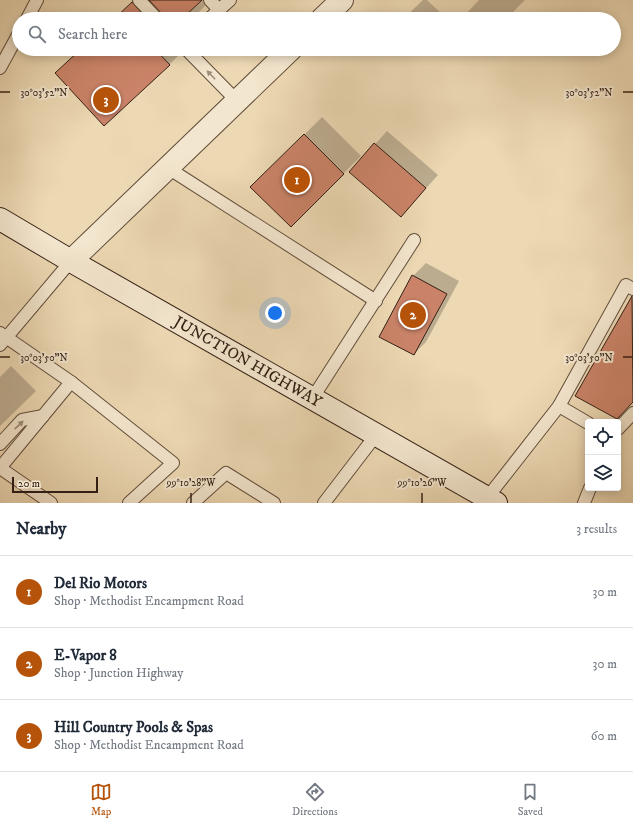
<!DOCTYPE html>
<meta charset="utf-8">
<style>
:root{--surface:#fff;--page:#f2f2f3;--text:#1f2937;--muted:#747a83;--line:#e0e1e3;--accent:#b45309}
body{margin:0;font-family:"IM FELL DW Pica",serif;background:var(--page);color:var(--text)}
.controls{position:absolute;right:12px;bottom:12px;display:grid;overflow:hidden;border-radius:4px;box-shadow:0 2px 10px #0003}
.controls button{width:36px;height:36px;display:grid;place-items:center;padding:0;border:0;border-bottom:1px solid var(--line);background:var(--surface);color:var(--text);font:20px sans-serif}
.scale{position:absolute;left:12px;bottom:10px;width:86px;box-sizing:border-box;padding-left:4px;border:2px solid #342015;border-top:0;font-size:11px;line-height:14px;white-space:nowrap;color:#342015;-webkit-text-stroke:3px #f3e6ce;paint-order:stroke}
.you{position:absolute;left:275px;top:313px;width:14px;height:14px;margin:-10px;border:3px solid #fff;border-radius:50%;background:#1a73e8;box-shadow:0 0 0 6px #1a73e833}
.badge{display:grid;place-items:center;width:26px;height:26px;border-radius:50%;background:var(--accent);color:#fff;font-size:13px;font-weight:700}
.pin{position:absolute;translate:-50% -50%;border:2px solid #fff;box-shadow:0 1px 4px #0006}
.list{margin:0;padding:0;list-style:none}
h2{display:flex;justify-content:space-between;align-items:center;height:52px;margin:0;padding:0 16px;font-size:17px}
h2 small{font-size:13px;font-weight:400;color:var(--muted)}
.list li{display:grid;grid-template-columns:26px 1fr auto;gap:12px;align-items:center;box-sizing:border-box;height:72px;padding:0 16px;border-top:1px solid var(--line)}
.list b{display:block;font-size:15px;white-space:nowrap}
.list p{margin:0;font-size:13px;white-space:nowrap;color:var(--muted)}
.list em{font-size:13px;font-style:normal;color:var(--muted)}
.icon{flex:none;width:22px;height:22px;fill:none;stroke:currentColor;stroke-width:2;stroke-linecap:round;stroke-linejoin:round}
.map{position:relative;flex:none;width:633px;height:503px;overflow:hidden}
.search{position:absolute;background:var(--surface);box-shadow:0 2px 10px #0003;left:12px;right:12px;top:12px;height:44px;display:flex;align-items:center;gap:10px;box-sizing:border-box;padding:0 14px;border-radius:22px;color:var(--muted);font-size:15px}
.sheet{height:268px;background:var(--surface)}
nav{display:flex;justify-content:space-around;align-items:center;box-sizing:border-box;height:56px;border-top:1px solid var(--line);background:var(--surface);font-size:11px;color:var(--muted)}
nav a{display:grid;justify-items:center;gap:2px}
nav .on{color:var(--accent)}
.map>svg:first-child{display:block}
</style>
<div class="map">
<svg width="633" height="503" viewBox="0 0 633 503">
<rect width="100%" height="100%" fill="#ecd8b3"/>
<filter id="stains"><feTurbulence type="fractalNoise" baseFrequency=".005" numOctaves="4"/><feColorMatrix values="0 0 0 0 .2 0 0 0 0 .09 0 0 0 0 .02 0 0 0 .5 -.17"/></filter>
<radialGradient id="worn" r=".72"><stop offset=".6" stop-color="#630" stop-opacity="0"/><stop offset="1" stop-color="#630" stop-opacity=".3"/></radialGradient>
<!-- shadow -->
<g fill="#0003">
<polygon points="134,0 211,0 193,18 188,13 181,19 114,19"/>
<polygon points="423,0 427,0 445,17 443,19 403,19"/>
<polygon points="479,0 525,0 506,19 463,19 462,18"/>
<polygon points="81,49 185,49 169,65"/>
<polygon points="322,117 361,156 291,226 252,187"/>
<polygon points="387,131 438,175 401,216 350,172"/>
<polygon points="426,263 459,281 426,342 414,354 413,276"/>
<polygon points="633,297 633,402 617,418 576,396"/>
<polygon points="11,366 36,391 0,426 0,377"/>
</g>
<!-- building -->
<g fill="#ca8368" stroke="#342015">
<polygon points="149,0 202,0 182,19 164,19 162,14"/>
<polygon points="132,2 147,19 114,19"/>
<polygon points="81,49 155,49 170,65 104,126 55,73"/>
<polygon points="304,134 344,174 291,227 250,187"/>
<polygon points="374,143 426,188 401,217 349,172"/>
<polygon points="412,275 447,294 414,355 379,337"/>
<polygon points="632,296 633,402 617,419 575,396"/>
</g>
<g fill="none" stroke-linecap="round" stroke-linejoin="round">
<defs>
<g id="service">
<polyline points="139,0 157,19"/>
<polyline points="210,0 219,10"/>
<polyline points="27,19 37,0"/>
<polyline points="209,19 230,0"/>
<polyline points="186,49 237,101"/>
<polyline points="0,68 19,33"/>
<polyline points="168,168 376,301"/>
<polyline points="0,333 71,382 173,463 129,503"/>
<polyline points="0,345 71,261"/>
<polyline points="312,399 414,240"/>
<polyline points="559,406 588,423"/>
<polyline points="618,429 633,413"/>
<polyline points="0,444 22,420 43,416"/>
<polyline points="487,498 559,406 626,285 633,289"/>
<polyline points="51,503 0,468 71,382"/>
<polyline points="193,503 226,473 274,503"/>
<polyline points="324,503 376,435"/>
<polyline points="584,503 590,488"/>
</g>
<g id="minor">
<polyline points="322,19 342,0"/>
<polyline points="71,261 291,49"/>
</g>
<g id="secondary">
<path id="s1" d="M0 219 71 261 496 503"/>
</g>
</defs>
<!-- service casing -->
<use href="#service" stroke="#624e3c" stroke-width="14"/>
<!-- minor casing -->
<use href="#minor" stroke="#624e3c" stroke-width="24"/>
<!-- secondary casing -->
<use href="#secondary" stroke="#342015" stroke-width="24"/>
<!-- service -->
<use href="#service" stroke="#f3e6ce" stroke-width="12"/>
<!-- minor -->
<use href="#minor" stroke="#f3e6ce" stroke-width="22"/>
<!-- secondary -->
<use href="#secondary" stroke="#f3e6ce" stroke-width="22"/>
</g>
<!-- one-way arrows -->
<defs><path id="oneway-solid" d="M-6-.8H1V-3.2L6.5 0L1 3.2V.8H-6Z"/></defs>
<g fill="#9d8d7b">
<use href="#oneway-solid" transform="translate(211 75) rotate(-134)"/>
<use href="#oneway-solid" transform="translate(19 425) rotate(-43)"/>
</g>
<!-- ticks -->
<path fill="none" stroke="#342015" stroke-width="1.5" d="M0 92H10M623 92H633M0 357H10M623 357H633M191 493V503M422 493V503"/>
<g text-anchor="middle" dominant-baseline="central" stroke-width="4" stroke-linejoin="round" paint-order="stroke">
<!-- street labels -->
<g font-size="16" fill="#342015" stroke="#f3e6ce">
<text stroke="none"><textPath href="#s1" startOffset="286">JUNCTION HIGHWAY</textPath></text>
</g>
</g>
<g font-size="10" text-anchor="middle" fill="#342015" stroke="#f3e6ce" stroke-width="4" stroke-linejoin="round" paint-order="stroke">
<text x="44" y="96">30°03'52"N</text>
<text x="589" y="96">30°03'52"N</text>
<text x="44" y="361">30°03'50"N</text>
<text x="589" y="361">30°03'50"N</text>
<text x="191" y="486">99°10'28"W</text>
<text x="422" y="486">99°10'26"W</text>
</g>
<rect width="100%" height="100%" filter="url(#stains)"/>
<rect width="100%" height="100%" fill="url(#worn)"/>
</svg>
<div class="controls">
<button><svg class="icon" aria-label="locate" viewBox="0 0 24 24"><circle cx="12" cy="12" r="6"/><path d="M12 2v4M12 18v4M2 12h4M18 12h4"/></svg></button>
<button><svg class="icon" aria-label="layers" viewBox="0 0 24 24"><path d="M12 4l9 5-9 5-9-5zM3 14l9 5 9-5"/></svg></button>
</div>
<div class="scale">20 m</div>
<div class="you"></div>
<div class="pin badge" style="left:297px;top:180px">1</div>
<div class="pin badge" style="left:413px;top:315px">2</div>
<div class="pin badge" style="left:106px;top:100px">3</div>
<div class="search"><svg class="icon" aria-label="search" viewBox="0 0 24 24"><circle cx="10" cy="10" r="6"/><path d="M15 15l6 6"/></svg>Search here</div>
</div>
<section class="sheet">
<h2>Nearby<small>3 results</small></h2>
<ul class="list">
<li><span class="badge">1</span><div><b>Del Rio Motors</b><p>Shop · Methodist Encampment Road</p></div><em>30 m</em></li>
<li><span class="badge">2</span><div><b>E-Vapor 8</b><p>Shop · Junction Highway</p></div><em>30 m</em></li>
<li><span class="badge">3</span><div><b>Hill Country Pools &amp; Spas</b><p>Shop · Methodist Encampment Road</p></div><em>60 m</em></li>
</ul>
</section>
<nav>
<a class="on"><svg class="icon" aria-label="map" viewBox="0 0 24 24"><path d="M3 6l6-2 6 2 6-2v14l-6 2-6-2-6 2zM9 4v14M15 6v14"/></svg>Map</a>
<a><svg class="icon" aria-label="directions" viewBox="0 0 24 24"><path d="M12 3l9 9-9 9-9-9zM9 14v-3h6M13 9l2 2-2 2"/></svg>Directions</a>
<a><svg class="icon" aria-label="saved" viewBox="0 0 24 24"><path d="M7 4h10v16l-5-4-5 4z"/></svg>Saved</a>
</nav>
